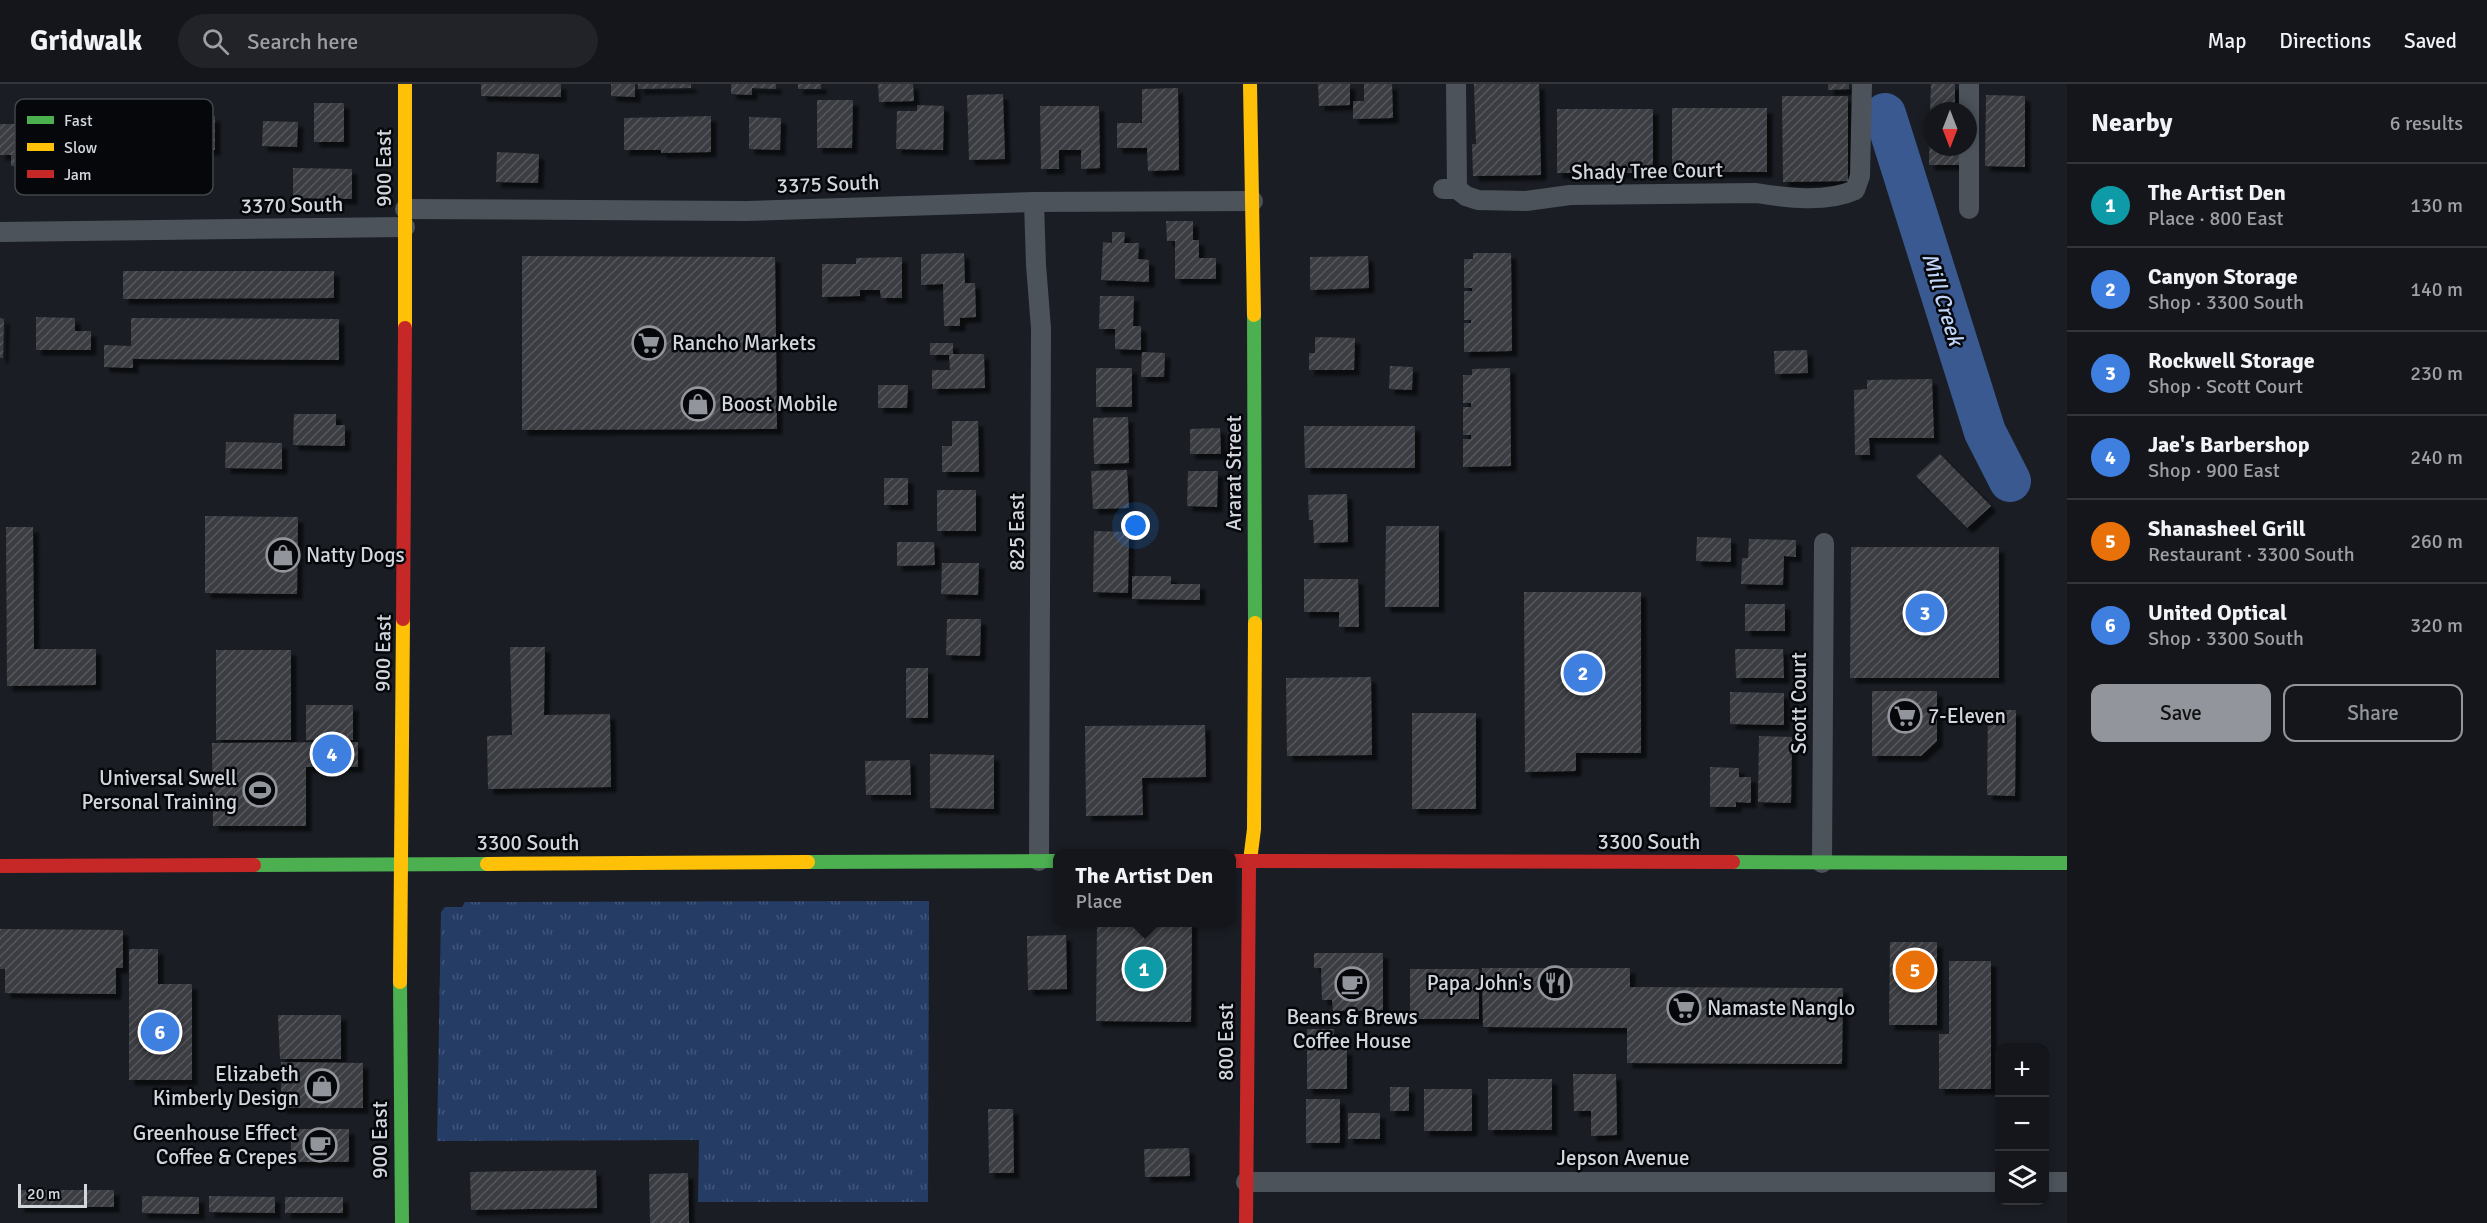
<!DOCTYPE html>
<meta charset="utf-8">
<style>
:root{--surface:#14161b;--page:#212328;--text:#f1f3f6;--muted:#9d9fa3;--line:#33353a;--accent:#92969c}
body{margin:0;font-family:Signika,sans-serif;background:var(--page);color:var(--text)}
.controls{position:absolute;right:18px;bottom:18px;display:grid;overflow:hidden;border-radius:12px;box-shadow:0 3px 9px #0003}
.controls button{width:54px;height:54px;display:grid;place-items:center;padding:0;border:0;border-bottom:2px solid var(--line);background:var(--surface);color:var(--text);font:30px sans-serif}
.compass{position:absolute;left:1923px;top:18px;width:54px;height:54px;border-radius:50%;background:var(--surface);box-shadow:0 3px 9px #0003;rotate:180deg}
.scale{position:absolute;left:18px;bottom:15px;width:69px;box-sizing:border-box;padding-left:6px;border:3px solid #d2d6dd;border-top:0;font-size:16px;line-height:21px;white-space:nowrap;color:#d2d6dd;-webkit-text-stroke:4px #05070b;paint-order:stroke}
.you{position:absolute;left:1136px;top:442px;width:21px;height:21px;margin:-15px;border:4px solid #fff;border-radius:50%;background:#1a73e8;box-shadow:0 0 0 9px #1a73e833}
.badge{display:grid;place-items:center;width:39px;height:39px;border-radius:50%;background:var(--accent);color:#fff;font-size:20px;font-weight:700}
.pin{position:absolute;translate:-50% -50%;border:3px solid #fff;box-shadow:0 2px 6px #0006}
.popup{position:absolute;left:1053px;top:765px;width:183px;height:78px;box-sizing:border-box;display:grid;place-content:center;border-radius:12px;background:var(--surface);filter:drop-shadow(0 2px 4px #0005);font-size:20px;white-space:nowrap;color:var(--muted)}
.popup b{font-size:22px;color:var(--text)}
.popup::after{content:'';position:absolute;left:50%;top:100%;margin-left:-12px;border:12px solid transparent;border-top-color:var(--surface)}
.list{margin:0;padding:0;list-style:none}
h2{display:flex;justify-content:space-between;align-items:center;height:78px;margin:0;padding:0 24px;font-size:26px}
h2 small{font-size:20px;font-weight:400;color:var(--muted)}
.list li{display:grid;grid-template-columns:39px 1fr auto;gap:18px;align-items:center;box-sizing:border-box;height:84px;padding:0 24px;border-top:2px solid var(--line)}
.list b{display:block;font-size:22px;white-space:nowrap}
.list p{margin:0;font-size:20px;white-space:nowrap;color:var(--muted)}
.list em{font-size:20px;font-style:normal;color:var(--muted)}
.actions{display:flex;gap:12px;padding:18px 24px}
.actions a{flex:1;padding:14px 0;border:2px solid var(--accent);border-radius:12px;text-align:center;font-size:21px;color:var(--accent)}
.actions .main{background:var(--accent);color:#111}
.icon{flex:none;width:33px;height:33px;fill:none;stroke:currentColor;stroke-width:2;stroke-linecap:round;stroke-linejoin:round}
.map{position:relative;flex:none;width:2067px;height:1139px;overflow:hidden}
header{display:flex;align-items:center;gap:36px;box-sizing:border-box;height:84px;padding:0 30px;background:var(--surface);border-bottom:2px solid var(--line)}
header strong{font-size:28px}
nav{display:flex;gap:33px;margin-inline-start:auto;font-size:21px}
.search{width:420px;height:54px;background:var(--page);display:flex;align-items:center;gap:15px;box-sizing:border-box;padding:0 21px;border-radius:33px;color:var(--muted);font-size:22px}
main{display:flex}
aside{flex:1;background:var(--surface)}
.map>svg:first-child{display:block}
</style>
<header>
<strong>Gridwalk</strong>
<div class="search"><svg class="icon" aria-label="search" viewBox="0 0 24 24"><circle cx="10" cy="10" r="6"/><path d="M15 15l6 6"/></svg>Search here</div>
<nav><a>Map</a><a>Directions</a><a>Saved</a></nav>
</header>
<main>
<div class="map">
<svg width="2067" height="1139" viewBox="0 0 2067 1139">
<defs>
<pattern id="park-tufts" width="24" height="20" patternUnits="userSpaceOnUse" patternTransform="scale(1.5)"><rect width="24" height="20" fill="#253c65"/><path d="M3 7l-1-3M5 7V3M7 7l1-3M15 17l-1-3M17 17v-4M19 17l1-3" fill="none" stroke="#44577b"/></pattern>
<pattern id="building-hatch" width="6" height="6" patternUnits="userSpaceOnUse" patternTransform="scale(1.5)"><rect width="6" height="6" fill="#3a3d42"/><path d="M-1 1l2-2M0 6l6-6M5 7l2-2" fill="none" stroke="#56585d"/></pattern>
<filter id="shadow"><feDropShadow dx="5.5" dy="5.5" stdDeviation="1.5" flood-color="#0009"/></filter>
</defs>
<rect width="100%" height="100%" fill="#1a1e24"/>
<!-- park -->
<polygon fill="url(#park-tufts)" points="929,817 928,1118 698,1118 699,1056 437,1057 441,828 445,823 462,823 465,818"/>
<g fill="none" stroke-linecap="round" stroke-linejoin="round">
<!-- river -->
<polyline stroke="#395990" stroke-width="42" points="1885,30 1985,348 2010,397"/>
</g>
<!-- building -->
<g fill="url(#building-hatch)" filter="url(#shadow)">
<polygon points="481,0 561,0 561,13 481,12"/>
<polygon points="611,0 635,0 635,13 611,12"/>
<polygon points="638,0 691,0 691,4 638,5"/>
<polygon points="731,0 776,0 776,5 752,4 752,11 731,10"/>
<rect x="798" y="0" width="23" height="5"/>
<polygon points="878,0 913,0 914,17 879,18"/>
<polygon points="1318,0 1350,0 1350,21 1319,22"/>
<polygon points="1364,0 1392,0 1393,34 1353,35 1353,17 1364,17"/>
<polygon points="1474,0 1539,0 1541,91 1473,92 1472,60 1476,60"/>
<polygon points="1828,0 1849,0 1849,5 1828,6"/>
<polygon points="1931,0 1955,0 1955,27 1930,27"/>
<polygon points="1178,4 1179,86 1148,87 1147,64 1117,64 1117,39 1142,39 1142,5"/>
<polygon points="1003,10 1005,75 969,76 967,11"/>
<polygon points="1986,11 2025,12 2025,83 1985,82"/>
<polygon points="1782,12 1848,12 1848,97 1783,98"/>
<polygon points="817,16 853,16 852,64 817,64"/>
<rect x="314" y="19" width="30" height="39"/>
<polygon points="917,21 944,22 943,66 896,65 897,27 917,27"/>
<polygon points="1040,22 1099,22 1100,84 1081,85 1081,66 1059,66 1059,85 1041,85"/>
<rect x="1672" y="24" width="95" height="64"/>
<rect x="1557" y="25" width="96" height="64"/>
<polygon points="215,32 215,66 201,66 201,77 176,77 176,33"/>
<polygon points="711,32 711,68 661,69 661,66 624,66 624,34"/>
<polygon points="749,33 781,34 780,66 749,65"/>
<polygon points="263,37 298,38 297,63 262,62"/>
<polygon points="1930,38 1932,38 1932,63 1960,63 1960,81 1929,81"/>
<polygon points="0,40 41,40 41,71 32,71 32,82 11,82 11,71 0,71"/>
<rect x="57" y="41" width="99" height="27"/>
<polygon points="497,68 539,70 538,99 496,98"/>
<polygon points="293,84 352,85 352,115 293,114"/>
<polygon points="1166,137 1193,137 1193,156 1199,156 1199,174 1216,174 1216,195 1175,195 1175,157 1167,157"/>
<polygon points="1112,148 1125,148 1124,159 1139,159 1138,175 1149,176 1149,198 1101,196 1103,158 1112,159"/>
<polygon points="964,169 965,199 975,199 976,233 960,234 960,242 944,242 943,200 921,201 921,170"/>
<polygon points="1473,169 1511,169 1512,267 1464,268 1464,239 1471,239 1471,236 1464,236 1464,207 1472,207 1472,204 1464,204 1464,175 1473,175"/>
<polygon points="522,172 775,173 777,345 522,346"/>
<polygon points="1368,172 1369,204 1310,206 1310,173"/>
<polygon points="902,173 902,214 881,214 880,206 860,206 860,212 822,213 822,180 856,180 856,174"/>
<polygon points="123,187 334,187 334,214 123,215"/>
<polygon points="1100,212 1134,212 1133,242 1141,242 1141,266 1115,265 1115,245 1099,245"/>
<polygon points="36,233 75,234 75,247 91,247 91,266 36,266"/>
<polygon points="0,234 4,235 3,274 0,274"/>
<polygon points="131,234 339,235 339,276 133,275 133,284 104,283 104,261 131,262"/>
<polygon points="1315,253 1355,254 1354,286 1309,286 1309,269 1315,269"/>
<polygon points="930,259 953,259 953,270 984,270 985,304 932,305 932,286 950,286 949,271 930,271"/>
<polygon points="1807,266 1808,289 1775,290 1774,267"/>
<polygon points="1142,268 1165,269 1164,293 1141,293"/>
<polygon points="1390,282 1413,283 1412,306 1389,305"/>
<rect x="1096" y="284" width="36" height="39"/>
<polygon points="1510,284 1511,382 1463,383 1463,355 1471,355 1471,351 1463,351 1463,323 1471,323 1471,319 1463,319 1463,291 1472,291 1472,285"/>
<polygon points="1932,295 1934,354 1869,354 1870,371 1855,371 1854,306 1867,305 1867,296"/>
<polygon points="878,301 908,301 907,324 878,324"/>
<polygon points="294,330 336,330 336,341 345,341 345,362 293,361"/>
<polygon points="1128,333 1129,379 1094,380 1093,334"/>
<polygon points="952,337 978,337 979,388 942,388 942,362 952,362"/>
<polygon points="1304,342 1415,342 1415,384 1305,384"/>
<polygon points="1220,344 1221,370 1190,370 1190,345"/>
<polygon points="226,358 282,359 282,385 225,384"/>
<polygon points="1940,370 1991,422 1967,444 1916,392"/>
<polygon points="1127,386 1129,424 1093,425 1091,387"/>
<polygon points="1188,387 1218,387 1217,423 1187,422"/>
<rect x="884" y="394" width="24" height="27"/>
<rect x="937" y="406" width="39" height="41"/>
<polygon points="1347,410 1348,458 1314,459 1313,436 1309,436 1308,411"/>
<polygon points="205,432 298,433 297,510 205,509"/>
<polygon points="1386,442 1439,442 1439,523 1385,523"/>
<polygon points="6,443 33,443 34,565 96,565 96,601 7,602"/>
<polygon points="1094,447 1129,448 1128,509 1093,508"/>
<polygon points="1697,453 1731,454 1731,478 1696,477"/>
<polygon points="1749,455 1796,456 1796,473 1784,472 1783,501 1741,500 1742,474 1748,474"/>
<polygon points="897,458 934,458 935,481 897,482"/>
<polygon points="1851,463 1999,463 1999,594 1850,594"/>
<polygon points="942,479 979,479 978,511 941,510"/>
<polygon points="1132,492 1171,492 1171,500 1200,500 1200,516 1132,515"/>
<polygon points="1304,495 1358,495 1359,543 1339,543 1339,528 1304,528"/>
<polygon points="1524,508 1641,508 1641,669 1576,669 1576,687 1525,688"/>
<rect x="1745" y="520" width="40" height="27"/>
<polygon points="947,535 981,535 980,572 946,571"/>
<polygon points="510,563 545,563 544,631 610,630 611,703 488,705 487,652 512,651"/>
<polygon points="1735,565 1783,565 1784,594 1736,594"/>
<rect x="216" y="566" width="75" height="90"/>
<rect x="906" y="584" width="22" height="50"/>
<polygon points="1371,593 1372,671 1287,672 1286,594"/>
<polygon points="1872,607 1937,607 1937,657 1921,672 1872,672"/>
<polygon points="1730,608 1784,609 1784,641 1730,640"/>
<rect x="306" y="621" width="47" height="35"/>
<polygon points="1988,626 2016,626 2015,712 1987,711"/>
<rect x="1412" y="629" width="64" height="96"/>
<polygon points="1205,641 1206,693 1142,694 1143,731 1086,732 1085,642"/>
<polygon points="1759,652 1792,653 1791,719 1758,718"/>
<polygon points="358,658 358,683 306,683 306,742 213,742 212,659"/>
<polygon points="930,670 994,671 994,725 930,724"/>
<polygon points="910,676 911,711 866,711 865,677"/>
<polygon points="1710,683 1739,684 1739,693 1751,693 1751,719 1736,718 1736,723 1710,723"/>
<polygon points="1097,838 1192,838 1191,938 1096,937"/>
<polygon points="0,845 123,846 123,884 116,884 116,910 5,909 5,885 0,885"/>
<polygon points="1066,851 1067,905 1028,906 1027,852"/>
<polygon points="1890,858 1937,858 1937,941 1889,941"/>
<polygon points="129,865 158,865 158,900 192,900 192,996 129,996"/>
<polygon points="1314,869 1383,869 1383,926 1333,927 1332,916 1322,916 1321,884 1314,884"/>
<polygon points="1949,877 1991,877 1991,1005 1939,1005 1939,950 1949,950"/>
<polygon points="1482,884 1630,884 1630,903 1843,904 1842,980 1627,979 1627,944 1483,943"/>
<rect x="1410" y="885" width="69" height="50"/>
<polygon points="278,931 341,931 341,975 280,975"/>
<polygon points="1307,945 1334,945 1334,965 1347,965 1347,1005 1307,1005"/>
<polygon points="281,978 363,979 363,1024 281,1024"/>
<polygon points="1573,990 1616,990 1617,1051 1591,1052 1591,1027 1574,1027"/>
<rect x="1488" y="995" width="64" height="51"/>
<rect x="1390" y="1003" width="19" height="24"/>
<rect x="1424" y="1005" width="48" height="42"/>
<rect x="1306" y="1015" width="34" height="44"/>
<polygon points="988,1025 1013,1025 1014,1089 989,1089"/>
<rect x="1348" y="1029" width="32" height="26"/>
<rect x="291" y="1045" width="58" height="33"/>
<polygon points="1189,1064 1190,1092 1145,1093 1144,1065"/>
<polygon points="596,1086 597,1124 471,1126 470,1088"/>
<polygon points="688,1089 689,1139 650,1139 649,1090"/>
<rect x="19" y="1106" width="95" height="17"/>
<polygon points="142,1112 199,1113 199,1130 142,1129"/>
<polygon points="209,1112 275,1113 275,1129 209,1128"/>
<rect x="285" y="1113" width="58" height="16"/>
</g>
<g fill="none" stroke-linecap="round" stroke-linejoin="round">
<!-- street -->
<g stroke="#4d535b" stroke-width="20">
<polyline points="1456,0 1457,105"/>
<polyline points="1969,0 1969,125"/>
<path d="M1443 105H1457L1466 112 1478 116 1526 117 1570 111 1756 109C1787 114 1826 119 1855 106L1860 92 1862 0"/>
<polyline points="1034,118 1036,181 1041,244 1039,777"/>
<polyline points="405,125 746,127 1034,118 1253,117"/>
<polyline points="0,148 405,143"/>
<polyline points="1822,779 1824,459"/>
<polyline points="1246,1098 2000,1098"/>
<polyline points="2044,1098 2067,1098"/>
</g>
<!-- fast -->
<g stroke="#4caf50" stroke-width="14">
<polyline points="1254,231 1255,539"/>
<polyline points="808,778 1057,777"/>
<polyline points="1733,778 2067,779"/>
<polyline points="254,781 487,780"/>
<polyline points="400,898 402,1139"/>
</g>
<!-- slow -->
<g stroke="#ffc107" stroke-width="14">
<polyline points="405,0 405,244"/>
<polyline points="1250,0 1254,231"/>
<polyline points="487,780 808,778"/>
<polyline points="1249,785 1254,745 1255,539"/>
<polyline points="400,898 403,535"/>
</g>
<!-- jam -->
<g stroke="#c62828" stroke-width="14">
<polyline points="403,535 405,244"/>
<polyline points="1231,777 1733,778"/>
<polyline points="0,782 254,781"/>
<polyline points="1246,1139 1249,785"/>
</g>
</g>
<!-- icons -->
<defs>
<symbol id="supermarket-ring" viewBox="-11 -11 22 22"><circle r="9.5" fill="#05070b" stroke="#92969c" stroke-width="1.5"/><path d="M-6-5.5h2.5l.6 2H6L4.5 2H-2.5L-4.4-4H-6ZM-1.5 3.2a1.3 1.3 0 1 0 .1 0ZM3 3.2a1.3 1.3 0 1 0 .1 0Z" fill="#92969c"/></symbol>
<symbol id="shop-ring" viewBox="-11 -11 22 22"><circle r="9.5" fill="#05070b" stroke="#92969c" stroke-width="1.5"/><path d="M-5-2.5h2.3a2.7 3.5 0 0 1 5.4 0H5L5.5 6h-11ZM-1.5-2.5h3a1.5 2.3 0 0 0-3 0Z" fill="#92969c"/></symbol>
<symbol id="stadium-ring" viewBox="-11 -11 22 22"><circle r="9.5" fill="#05070b" stroke="#92969c" stroke-width="1.5"/><path d="M0-5a6.5 5 0 1 0 0 10a6.5 5 0 1 0 0-10ZM-3.5-1.8h7v3.6h-7Z" fill="#92969c"/></symbol>
<symbol id="restaurant-ring" viewBox="-11 -11 22 22"><circle r="9.5" fill="#05070b" stroke="#92969c" stroke-width="1.5"/><path d="M-5-6h1v4h1v-4h1v4h1v-4h1v5L-1.5 .5V6h-2V.5L-5-1ZM5-6V6H3V1.5H1.5Q1.5-4 5-6Z" fill="#92969c"/></symbol>
<symbol id="cafe-ring" viewBox="-11 -11 22 22"><circle r="9.5" fill="#05070b" stroke="#92969c" stroke-width="1.5"/><path d="M-5.5-4.5H6V0H3Q3 3.5 0 3.5H-2.5Q-5.5 3.5-5.5 0ZM3-3.2v2h1.7v-2ZM-6 4.5H4V6H-6Z" fill="#92969c"/></symbol>
</defs>
<g fill-rule="evenodd">
<use href="#supermarket-ring" x="630" y="240" width="38" height="38"/>
<use href="#shop-ring" x="679" y="301" width="38" height="38"/>
<use href="#shop-ring" x="264" y="452" width="38" height="38"/>
<use href="#supermarket-ring" x="1886" y="613" width="38" height="38"/>
<use href="#stadium-ring" x="241" y="687" width="38" height="38"/>
<use href="#restaurant-ring" x="1536" y="880" width="38" height="38"/>
<use href="#cafe-ring" x="1333" y="881" width="38" height="38"/>
<use href="#supermarket-ring" x="1665" y="905" width="38" height="38"/>
<use href="#shop-ring" x="303" y="983" width="38" height="38"/>
<use href="#cafe-ring" x="301" y="1042" width="38" height="38"/>
</g>
<g text-anchor="middle" dominant-baseline="central" stroke-width="5" stroke-linejoin="round" paint-order="stroke">
<!-- street labels -->
<g font-size="21" fill="#d2d6dd" stroke="#05070b">
<text transform="translate(384 84) rotate(-90)">900 East</text>
<text transform="translate(1647 87) rotate(-1)">Shady Tree Court</text>
<text transform="translate(828 100) rotate(-2)">3375 South</text>
<text transform="translate(292 121) rotate(-1)">3370 South</text>
<text transform="translate(1234 389) rotate(-90)">Ararat Street</text>
<text transform="translate(1017 448) rotate(-90)">825 East</text>
<text transform="translate(383 569) rotate(-89)">900 East</text>
<text transform="translate(1799 619) rotate(-90)">Scott Court</text>
<text x="1649" y="758">3300 South</text>
<text x="528" y="759">3300 South</text>
<text transform="translate(1226 958) rotate(-90)">800 East</text>
<text transform="translate(380 1056) rotate(-90)">900 East</text>
<text x="1623" y="1074">Jepson Avenue</text>
</g>
<!-- poi labels -->
<g font-size="21" fill="#d2d6dd" stroke="#05070b" text-anchor="start">
<text x="672" y="259">Rancho Markets</text>
<text x="721" y="320">Boost Mobile</text>
<text x="306" y="471">Natty Dogs</text>
<text x="1928" y="632">7-Eleven</text>
<text x="237" y="694" text-anchor="end">Universal Swell<tspan x="237" dy="24">Personal Training</tspan></text>
<text x="1532" y="899" text-anchor="end">Papa John's</text>
<text x="1707" y="924">Namaste Nanglo</text>
<text x="1352" y="933" text-anchor="middle">Beans &amp; Brews<tspan x="1352" dy="24">Coffee House</tspan></text>
<text x="299" y="990" text-anchor="end">Elizabeth<tspan x="299" dy="24">Kimberly Design</tspan></text>
<text x="297" y="1049" text-anchor="end">Greenhouse Effect<tspan x="297" dy="24">Coffee &amp; Crepes</tspan></text>
</g>
<!-- water labels -->
<g font-size="22" font-style="italic" fill="#c0d5f8" stroke="#05070b">
<text transform="translate(1943 215) rotate(73)">Mill Creek</text>
</g>
</g>
<!-- legend -->
<rect x="15" y="15" width="198" height="96" rx="9" fill="#05070b" stroke="#42454a" stroke-width="1.5"/>
<rect x="27" y="32" width="27" height="8" fill="#4caf50"/>
<rect x="27" y="59" width="27" height="8" fill="#ffc107"/>
<rect x="27" y="86" width="27" height="8" fill="#c62828"/>
<g font-size="16" fill="#d2d6dd">
<text x="64" y="42">Fast</text>
<text x="64" y="69">Slow</text>
<text x="64" y="96">Jam</text>
</g>
</svg>
<div class="controls">
<button>+</button>
<button>−</button>
<button><svg class="icon" aria-label="layers" viewBox="0 0 24 24"><path d="M12 4l9 5-9 5-9-5zM3 14l9 5 9-5"/></svg></button>
</div>
<svg class="compass" viewBox="-18 -18 36 36"><path d="M0-13l5 13h-10z" fill="#e53935"/><path d="M0 13l5-13h-10z" fill="#9d9fa3"/></svg>
<div class="scale">20 m</div>
<div class="you"></div>
<div class="pin badge" style="left:1144px;top:885px;background:#0f9aa8">1</div>
<div class="popup"><b>The Artist Den</b>Place</div>
<div class="pin badge" style="left:1583px;top:589px;background:#3f7fe0">2</div>
<div class="pin badge" style="left:1925px;top:529px;background:#3f7fe0">3</div>
<div class="pin badge" style="left:332px;top:670px;background:#3f7fe0">4</div>
<div class="pin badge" style="left:1915px;top:886px;background:#e8710a">5</div>
<div class="pin badge" style="left:160px;top:948px;background:#3f7fe0">6</div>
</div>
<aside>
<h2>Nearby<small>6 results</small></h2>
<ul class="list">
<li><span class="badge" style="background:#0f9aa8">1</span><div><b>The Artist Den</b><p>Place · 800 East</p></div><em>130 m</em></li>
<li><span class="badge" style="background:#3f7fe0">2</span><div><b>Canyon Storage</b><p>Shop · 3300 South</p></div><em>140 m</em></li>
<li><span class="badge" style="background:#3f7fe0">3</span><div><b>Rockwell Storage</b><p>Shop · Scott Court</p></div><em>230 m</em></li>
<li><span class="badge" style="background:#3f7fe0">4</span><div><b>Jae's Barbershop</b><p>Shop · 900 East</p></div><em>240 m</em></li>
<li><span class="badge" style="background:#e8710a">5</span><div><b>Shanasheel Grill</b><p>Restaurant · 3300 South</p></div><em>260 m</em></li>
<li><span class="badge" style="background:#3f7fe0">6</span><div><b>United Optical</b><p>Shop · 3300 South</p></div><em>320 m</em></li>
</ul>
<div class="actions"><a class="main">Save</a><a>Share</a></div>
</aside>
</main>
